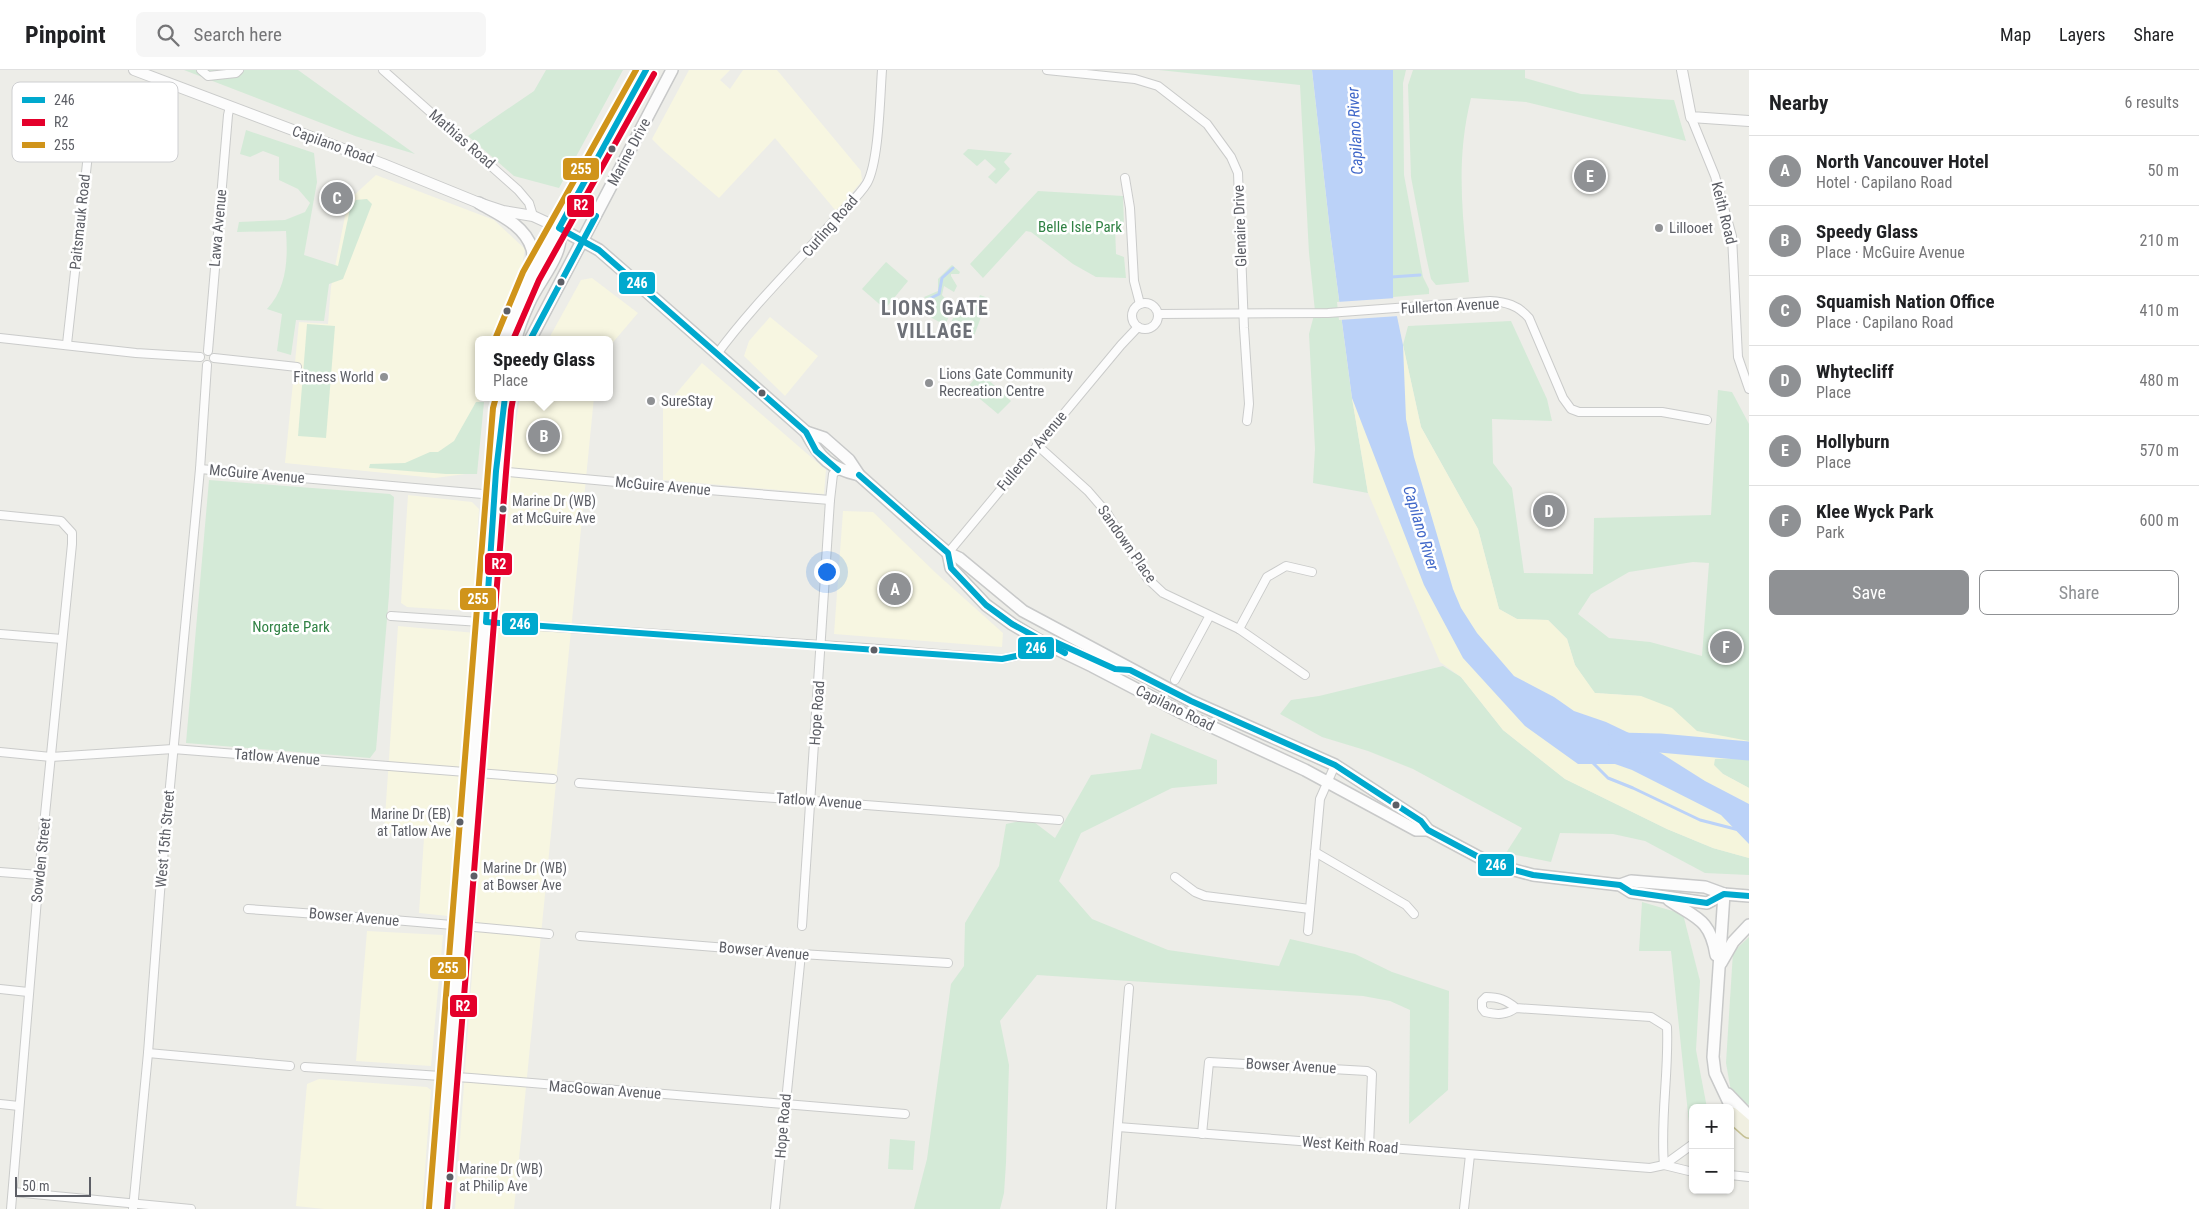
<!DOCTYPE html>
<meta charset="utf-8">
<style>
:root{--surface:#fff;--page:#f6f6f6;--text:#202124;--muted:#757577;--line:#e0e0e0;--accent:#8f9194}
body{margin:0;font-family:"Roboto Condensed",sans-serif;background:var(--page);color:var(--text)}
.controls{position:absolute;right:15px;bottom:15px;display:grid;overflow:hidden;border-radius:8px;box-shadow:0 1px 4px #0004}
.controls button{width:45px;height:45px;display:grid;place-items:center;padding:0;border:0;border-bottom:1px solid var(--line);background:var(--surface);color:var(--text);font:25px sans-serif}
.scale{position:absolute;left:15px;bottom:12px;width:76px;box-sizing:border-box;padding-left:5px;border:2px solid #5d5f66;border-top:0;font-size:14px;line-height:18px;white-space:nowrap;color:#5d5f66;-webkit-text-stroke:4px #fff;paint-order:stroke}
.you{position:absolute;left:826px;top:501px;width:18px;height:18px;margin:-12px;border:4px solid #fff;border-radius:50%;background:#1a73e8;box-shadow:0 0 0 8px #1a73e833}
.badge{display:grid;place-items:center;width:32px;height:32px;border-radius:50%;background:var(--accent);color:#fff;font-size:16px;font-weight:700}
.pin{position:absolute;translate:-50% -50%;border:2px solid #fff;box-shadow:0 1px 5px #0006}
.popup{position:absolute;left:475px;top:266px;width:138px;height:65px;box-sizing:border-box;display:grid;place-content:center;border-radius:8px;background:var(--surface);filter:drop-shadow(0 1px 4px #0005);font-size:16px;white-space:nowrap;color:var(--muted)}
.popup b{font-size:19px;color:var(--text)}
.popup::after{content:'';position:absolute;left:50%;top:100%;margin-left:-10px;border:10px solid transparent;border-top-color:var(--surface)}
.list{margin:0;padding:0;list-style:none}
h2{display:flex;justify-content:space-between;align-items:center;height:65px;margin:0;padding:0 20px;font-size:21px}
h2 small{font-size:16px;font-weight:400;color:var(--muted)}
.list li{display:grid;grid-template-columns:32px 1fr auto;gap:15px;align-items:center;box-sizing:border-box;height:70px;padding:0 20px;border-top:1px solid var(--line)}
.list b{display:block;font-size:19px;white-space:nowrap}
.list p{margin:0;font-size:16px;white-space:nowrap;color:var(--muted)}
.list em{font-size:16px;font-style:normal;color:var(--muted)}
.actions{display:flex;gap:10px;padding:15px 20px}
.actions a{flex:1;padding:11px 0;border:1px solid var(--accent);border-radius:8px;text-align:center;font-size:18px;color:var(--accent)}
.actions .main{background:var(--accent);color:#fff}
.icon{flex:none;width:28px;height:28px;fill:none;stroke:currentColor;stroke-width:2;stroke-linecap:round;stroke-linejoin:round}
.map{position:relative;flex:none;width:1749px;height:1139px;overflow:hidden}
header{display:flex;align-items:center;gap:30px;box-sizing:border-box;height:70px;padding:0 25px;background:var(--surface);border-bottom:1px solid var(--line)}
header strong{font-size:24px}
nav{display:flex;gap:28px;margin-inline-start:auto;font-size:18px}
.search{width:350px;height:45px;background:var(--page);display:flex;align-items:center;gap:12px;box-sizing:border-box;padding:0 18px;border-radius:8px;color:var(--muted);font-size:19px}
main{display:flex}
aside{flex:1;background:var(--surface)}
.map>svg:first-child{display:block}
</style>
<header>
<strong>Pinpoint</strong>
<div class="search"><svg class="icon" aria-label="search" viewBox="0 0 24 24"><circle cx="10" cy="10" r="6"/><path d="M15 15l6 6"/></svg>Search here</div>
<nav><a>Map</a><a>Layers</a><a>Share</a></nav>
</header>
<main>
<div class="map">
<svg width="1749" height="1139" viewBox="0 0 1749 1139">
<rect width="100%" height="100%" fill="#edede8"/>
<!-- commercial -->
<g fill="#f7f6e1">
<polygon points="689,0 730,0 720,10 730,19 743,0 777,0 861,101 862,111 836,141 775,68 719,128 664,81 652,69"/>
<polygon points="376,105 494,150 525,179 522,195 492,270 479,270 480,327 473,403 435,408 285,393 299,252 328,254 331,217 347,136 351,128"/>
<polygon points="592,208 638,243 609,277 609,270 548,270 581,210"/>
<polygon points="770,247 818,286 785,326 744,286 749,271"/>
<polygon points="702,293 826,400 824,424 663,410 663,339"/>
<polygon points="520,327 594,327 514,1139 455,1139 476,849 419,843 424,768 384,762 398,556 498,565 502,427 510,390"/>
<polygon points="408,425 472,432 479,439 473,534 469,541 407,537 401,533"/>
<polygon points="843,441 873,442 937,504 1003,563 1002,577 834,564"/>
<polygon points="367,861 443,865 431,996 356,991"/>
<polygon points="319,1009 427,1017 431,1020 422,1139 324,1139 296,1136 307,1014"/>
</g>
<!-- green -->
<g fill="#d4ead7" fill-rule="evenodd">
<polygon points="184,0 298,0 415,84 355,66"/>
<polygon points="546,0 623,0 559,118 514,106 468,66 534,21"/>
<polygon points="1159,0 1312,0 1330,161 1352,328 1368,423 1313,413 1315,379 1309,264 1315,241 1309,183 1300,15"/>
<polygon points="1393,0 1406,0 1403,13 1404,105 1423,207 1429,219 1429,224 1393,227"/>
<path d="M1413 0H1525V8L1581 24 1674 30 1686 71 1526 32 1471 28C1455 92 1463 148 1469 212L1436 215 1431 209 1426 186 1411 107 1408 15Z"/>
<path d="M246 60 314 83 317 112 304 185 338 196 350 139 356 130 367 129 372 134 343 209 329 214 324 251 296 250 291 285 277 281 282 244 267 239C287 218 288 189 286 161L237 162 239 152 285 150 305 142 310 133 298 119 279 110V87L263 81 250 87 240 84Z"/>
<polygon points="968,79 1012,83 1004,92 1010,99 996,114 988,107 996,99 985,89 977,96 963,84"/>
<polygon points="1038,121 1123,126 1124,155 1115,156 1116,184 1124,187 1126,208 1096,207 1073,194 1031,162 1026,161 983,208 970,194"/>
<polygon points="886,192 908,211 885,239 862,219"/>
<polygon points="952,195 960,202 959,204 951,204 951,206 957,216 954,222 944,216 942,225 956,241 950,244 945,255 930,247 931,234 924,227 938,221 938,209"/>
<polygon points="980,225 988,228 974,266 949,258 953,248 974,242"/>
<path d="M1511 251 1547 329 1552 351 1492 349 1493 393 1512 418 1524 503 1593 504 1594 448 1711 445 1718 320 1732 322 1749 354V718L1723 704 1641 626 1594 623 1575 595 1567 569 1548 550 1517 549 1499 539 1478 459 1421 357 1403 275 1408 256ZM1693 492 1709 493 1702 586 1650 572 1609 568 1578 544 1591 524 1629 502Z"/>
<polygon points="307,254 335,256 326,368 298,366"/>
<polygon points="980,302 1011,331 998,344 967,318"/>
<polygon points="476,332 484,332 477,404 446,404 369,398 370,394 405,393 430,382 438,382 454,371"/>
<polygon points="209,410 390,424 394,427 389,525 376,680 370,688 186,673"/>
<polygon points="1443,596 1461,607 1503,660 1565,709 1667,759 1713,778 1749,788 1749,805 1705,803 1645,771 1613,764 1560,763 1551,792 1506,783 1522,758 1413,699 1368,681 1322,667 1280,644 1291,630 1319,626"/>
<polygon points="1151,663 1217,690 1217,714 1172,718 1081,763 1059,811 1092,849 1168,880 1279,896 1290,869 1355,884 1392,902 1449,921 1448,1020 1409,1054 1410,940 1390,931 1363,926 1037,905 1000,951 1009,995 1006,1093 1004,1123 1000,1139 914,1139 927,1089 951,914 964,896 965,853 999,796 1006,754 1030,749 1055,768 1091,705 1141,699"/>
<polygon points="1642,832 1683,844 1700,911 1696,980 1707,1038 1693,1038 1693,1060 1690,1062 1671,881 1639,881"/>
<polygon points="1749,867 1749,1035 1732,1027 1726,993 1733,882"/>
<polygon points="890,1069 915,1071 913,1100 888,1099"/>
</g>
<!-- sand -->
<polygon fill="#f5f5dc" points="1312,0 1393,0 1393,227 1403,275 1421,357 1478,459 1499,539 1517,549 1548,550 1567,569 1575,595 1595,623 1641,626 1672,638 1697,661 1749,671 1749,688 1715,689 1714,695 1723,704 1749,718 1749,788 1713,778 1667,759 1565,709 1503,660 1461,607 1440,592 1368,423 1352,328 1330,161"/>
<!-- water -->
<polygon fill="#bbd2f8" points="1312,0 1393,0 1393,227 1403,275 1406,349 1414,387 1453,519 1461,538 1477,563 1514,606 1554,627 1574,641 1606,652 1629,663 1705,711 1749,734 1749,774 1721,745 1632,700 1615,694 1578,694 1525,656 1463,588 1424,515 1352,328 1330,161"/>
<!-- pier -->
<polygon fill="#edede8" points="1396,228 1399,246 1339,250 1337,232"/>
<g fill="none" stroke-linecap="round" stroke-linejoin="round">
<!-- stream -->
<g stroke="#bbd2f8" stroke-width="3">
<polyline points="1391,207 1420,205"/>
<polyline points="927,230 939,224 942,208 953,198"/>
<polyline points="1592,692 1608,708 1633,718 1700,750 1739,760"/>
</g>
<!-- river -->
<polyline stroke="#bbd2f8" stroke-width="19" points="1618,672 1660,673 1749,681"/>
<defs>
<g id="minor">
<polyline points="201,0 208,6 236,3 239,0"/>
<polyline points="383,0 518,120 529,133 533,146"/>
<polyline points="1047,0 1135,9 1158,16 1207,54 1231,87 1238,103 1244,258 1249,334 1247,351"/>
<polyline points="1691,47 1715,106 1732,166 1738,287 1749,319"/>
<polyline points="1125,108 1130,138 1134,211 1140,234"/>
<circle cx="1145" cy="246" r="13"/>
<path d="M1158 244 1328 243 1490 231C1506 232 1518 235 1529 248L1563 328 1571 339 1579 342H1662L1707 350"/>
<polyline points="0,268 136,283 200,287"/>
<polyline points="67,274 94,30"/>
<polyline points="208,281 228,45 230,36"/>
<path d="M717 284C753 235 797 193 837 147 847 136 860 125 867 113 879 92 880 26 882 0"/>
<polyline points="214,288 297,297"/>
<polyline points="1037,375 1088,421 1107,443 1147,508 1163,523 1239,559 1305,605"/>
<polyline points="200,399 494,425"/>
<polyline points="496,401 660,416 830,430"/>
<polyline points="0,445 61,451 72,463 72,474 39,805 11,1139"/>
<polyline points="948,483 1121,275 1138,257"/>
<polyline points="391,546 866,578 1002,589 1030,583 1042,572"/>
<polyline points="1239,559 1267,507 1286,496 1312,502"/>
<polyline points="0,564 62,569"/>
<polyline points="1175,610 1209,547"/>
<polyline points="0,682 51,687 173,679 553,709"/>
<polyline points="579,713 1059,750"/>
<polyline points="1315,782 1406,835 1414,844"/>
<polyline points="0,802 39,805"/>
<polyline points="1175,807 1195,822 1205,826 1310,839"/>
<path d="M248 839C349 846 449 854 549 864"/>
<polyline points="802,856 830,430 833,404 838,400"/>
<polyline points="1308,861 1320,729 1335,695"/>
<polyline points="580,866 801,884 948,893"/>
<polyline points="0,919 28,922"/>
<path d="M1516 938C1506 945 1497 945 1485 942L1482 938V931L1486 927C1499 927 1506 930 1516 938L1651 947 1667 957C1669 1003 1660 1049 1664 1095"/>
<polyline points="148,983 290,996"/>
<polyline points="305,997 471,1008 905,1044"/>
<polyline points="0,1034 19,1036"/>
<polyline points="1118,1057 1650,1098 1664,1095 1693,1074"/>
<polyline points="1202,1064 1209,992 1367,1001 1372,1004 1369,1076"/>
<polyline points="1664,1095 1693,1102"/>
<polyline points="1730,1105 1749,1107"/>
<polyline points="13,1122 191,1139"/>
<polyline points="133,1139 148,983 160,822 200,399 207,295"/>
<polyline points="775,1139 801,884"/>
<polyline points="1111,1139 1129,918"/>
<polyline points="1464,1139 1470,1085"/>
</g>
<g id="tertiary">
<polyline points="134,0 383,94 479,133 503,141 533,146 559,158"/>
<polyline points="1682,0 1691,47 1749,51"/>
</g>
<g id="secondary">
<path d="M479 133C498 144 525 155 532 179 534 185 532 195 531 202"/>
<path d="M559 158 599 180 622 200 806 362C820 389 830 398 859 405"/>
<polyline points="504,270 513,245 531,206 646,0"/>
<path d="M516 270C518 257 524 244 529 233 539 210 566 183 559 158"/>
<polyline points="530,270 672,0"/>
<polyline points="806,362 824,368 849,390 859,405 922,461 948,483 959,488 1023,541 1191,631 1335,695 1421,751 1428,760 1488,792 1503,797 1533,805 1620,815 1631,822 1707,833 1724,824"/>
<polyline points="948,483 951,498 986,535 1012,554 1042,572 1092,596 1184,644 1305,700 1416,760 1428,760"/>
<polyline points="1620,815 1631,811 1705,817 1724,824 1749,826"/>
<polyline points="1724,824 1713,987 1715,1003 1731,1037 1732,1045 1737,1047"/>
<path d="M1669 830C1695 848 1710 848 1716 885"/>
<polyline points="1721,893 1733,872 1749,855"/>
<polyline points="1728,1024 1749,1046"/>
<polyline points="438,1139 502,339 505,327"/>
</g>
<polyline id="motorway" points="1732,1045 1749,1060"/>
</defs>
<!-- minor casing -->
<use href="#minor" stroke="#cacbca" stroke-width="10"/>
<!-- tertiary casing -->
<use href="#tertiary" stroke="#cacbca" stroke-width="12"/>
<!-- secondary casing -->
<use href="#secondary" stroke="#c8c9c9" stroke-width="14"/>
<!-- motorway casing -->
<use href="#motorway" stroke="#c5c094" stroke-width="18"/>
<!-- minor -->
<use href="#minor" stroke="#fcfcfc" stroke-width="8"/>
<!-- tertiary -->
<use href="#tertiary" stroke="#fcfcfc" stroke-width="10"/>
<!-- secondary -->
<use href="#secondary" stroke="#fcfcfc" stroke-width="11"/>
<!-- motorway -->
<use href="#motorway" stroke="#f0efe1" stroke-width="15"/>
<defs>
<g id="bus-1">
<polyline points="646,0 559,158 599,180 806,362 816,381 838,400"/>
<polyline points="530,270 596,146"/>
<polyline points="505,327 496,401 486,552 1002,589 1030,583 1042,572 1053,571 1115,599 1130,600 1191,631 1335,695 1421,751 1428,760 1488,792 1503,797 1533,805 1620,815 1631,822 1707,833 1724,824 1749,826"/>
<polyline points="859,405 948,483 951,498 986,535 1012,554 1065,583"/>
</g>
<g id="bus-2">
<polyline points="513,270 539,210 654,4"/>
<polyline points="447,1139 511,340 513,329"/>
</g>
<g id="bus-3">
<polyline points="496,267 523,202 636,0"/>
<polyline points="429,1138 493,338 496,327"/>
</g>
</defs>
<!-- bus-1 casing -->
<use href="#bus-1" stroke="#fff" stroke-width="10"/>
<!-- bus-2 casing -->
<use href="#bus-2" stroke="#fff" stroke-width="10"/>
<!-- bus-3 casing -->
<use href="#bus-3" stroke="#fff" stroke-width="10"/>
<!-- bus-1 -->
<use href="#bus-1" stroke="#00a9ce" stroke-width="6"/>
<!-- bus-2 -->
<use href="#bus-2" stroke="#e4002b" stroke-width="6"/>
<!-- bus-3 -->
<use href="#bus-3" stroke="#d0941a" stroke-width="6"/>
</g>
<!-- markers -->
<g fill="#5d5f66" stroke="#fff" stroke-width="2">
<circle cx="612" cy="79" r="4.5"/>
<circle cx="561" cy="212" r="4.5"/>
<circle cx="507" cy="241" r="4.5"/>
<circle cx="762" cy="323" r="4.5"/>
<circle cx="503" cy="439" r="4.5"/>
<circle cx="874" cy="580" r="4.5"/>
<circle cx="1396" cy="735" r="4.5"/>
<circle cx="460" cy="752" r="4.5"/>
<circle cx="474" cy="806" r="4.5"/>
<circle cx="450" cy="1107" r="4.5"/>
</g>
<g fill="#8f9194" stroke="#fff" stroke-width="2">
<circle cx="1659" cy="158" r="5"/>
<circle cx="384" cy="307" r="5"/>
<circle cx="929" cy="313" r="5"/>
<circle cx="651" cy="331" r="5"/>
</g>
<g text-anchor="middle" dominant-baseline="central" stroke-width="5" stroke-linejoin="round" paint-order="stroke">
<!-- bus labels -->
<g font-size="14" fill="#5d5f66" stroke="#fff" text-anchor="start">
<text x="512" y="431">Marine Dr (WB)<tspan x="512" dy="17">at McGuire Ave</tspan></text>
<text x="451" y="744" text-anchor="end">Marine Dr (EB)<tspan x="451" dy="17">at Tatlow Ave</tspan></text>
<text x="483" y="798">Marine Dr (WB)<tspan x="483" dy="17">at Bowser Ave</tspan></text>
<text x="459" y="1099">Marine Dr (WB)<tspan x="459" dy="17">at Philip Ave</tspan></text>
</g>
<!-- street labels -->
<g font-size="15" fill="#5d5f66" stroke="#fff">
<text transform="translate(462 69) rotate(41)">Mathias Road</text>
<text transform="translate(333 75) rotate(20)">Capilano Road</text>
<text transform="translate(629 82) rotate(-62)">Marine Drive</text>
<text transform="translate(1724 143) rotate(76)">Keith Road</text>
<text transform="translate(80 152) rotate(-84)">Paitsmauk Road</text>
<text transform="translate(830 156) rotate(-49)">Curling Road</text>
<text transform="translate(1240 156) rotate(-92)">Glenaire Drive</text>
<text transform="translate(218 158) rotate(-85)">Lawa Avenue</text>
<text transform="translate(1450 236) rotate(-3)">Fullerton Avenue</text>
<text transform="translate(1032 381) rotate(-50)">Fullerton Avenue</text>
<text transform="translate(257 404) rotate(5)">McGuire Avenue</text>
<text transform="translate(663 416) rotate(5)">McGuire Avenue</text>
<text transform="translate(1127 474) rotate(55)">Sandown Place</text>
<text transform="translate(1175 638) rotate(26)">Capilano Road</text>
<text transform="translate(817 643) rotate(-86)">Hope Road</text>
<text transform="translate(277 687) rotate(4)">Tatlow Avenue</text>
<text transform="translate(819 731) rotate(4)">Tatlow Avenue</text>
<text transform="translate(165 769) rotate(-85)">West 15th Street</text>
<text transform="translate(41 790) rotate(-84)">Sowden Street</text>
<text transform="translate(354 847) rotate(5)">Bowser Avenue</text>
<text transform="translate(764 881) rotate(5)">Bowser Avenue</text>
<text transform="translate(1291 996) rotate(3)">Bowser Avenue</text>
<text transform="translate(605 1020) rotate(4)">MacGowan Avenue</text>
<text transform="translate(783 1056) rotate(-85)">Hope Road</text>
<text transform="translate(1350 1075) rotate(4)">West Keith Road</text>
</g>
<!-- park labels -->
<g font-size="15" fill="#308244" stroke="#fff">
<text x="1080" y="157">Belle Isle Park</text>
<text x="291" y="557">Norgate Park</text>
</g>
<!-- poi labels -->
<g font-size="15" fill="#5d5f66" stroke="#fff" text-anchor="start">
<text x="1669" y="158">Lillooet</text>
<text x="939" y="304">Lions Gate Community<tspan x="939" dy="17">Recreation Centre</tspan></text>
<text x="374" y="307" text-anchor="end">Fitness World</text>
<text x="661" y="331">SureStay</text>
</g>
<!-- water labels -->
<g font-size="16" font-style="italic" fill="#4168c9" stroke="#fff">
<text transform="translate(1355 61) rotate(-93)">Capilano River</text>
<text transform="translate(1421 458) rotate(73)">Capilano River</text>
</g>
<!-- district labels -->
<g font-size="20" font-weight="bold" letter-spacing="1" fill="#6e7178" stroke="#fff">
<text x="935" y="238">LIONS GATE<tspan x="935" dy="23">VILLAGE</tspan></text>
</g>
</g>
<!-- legend -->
<rect x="12" y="12" width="166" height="80" rx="8" fill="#fff" stroke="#cecfd1" stroke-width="1"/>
<rect x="22" y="27" width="23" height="6" fill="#00a9ce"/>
<rect x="22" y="49" width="23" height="7" fill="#e4002b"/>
<rect x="22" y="72" width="23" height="6" fill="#d0941a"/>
<g font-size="14" fill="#5d5f66">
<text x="54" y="35">246</text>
<text x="54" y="57">R2</text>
<text x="54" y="80">255</text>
</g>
<g stroke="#fff" stroke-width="2">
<rect x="562" y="87" width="38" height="24" rx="5" fill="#d0941a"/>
<rect x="566" y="124" width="29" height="24" rx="5" fill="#e4002b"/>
<rect x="618" y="201" width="38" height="24" rx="5" fill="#00a9ce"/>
<rect x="484" y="482" width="29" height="24" rx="5" fill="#e4002b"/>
<rect x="459" y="517" width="38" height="24" rx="5" fill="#d0941a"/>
<rect x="501" y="542" width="38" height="24" rx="5" fill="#00a9ce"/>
<rect x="1017" y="566" width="38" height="24" rx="5" fill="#00a9ce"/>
<rect x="1477" y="783" width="38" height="24" rx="5" fill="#00a9ce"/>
<rect x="429" y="886" width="38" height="24" rx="5" fill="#d0941a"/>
<rect x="449" y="924" width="29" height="24" rx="5" fill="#e4002b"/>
</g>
<g font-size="14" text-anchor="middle" font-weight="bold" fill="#fff">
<text x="581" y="104">255</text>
<text x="581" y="140">R2</text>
<text x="637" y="218">246</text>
<text x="499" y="499">R2</text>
<text x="478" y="534">255</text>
<text x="520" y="559">246</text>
<text x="1036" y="583">246</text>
<text x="1496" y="800">246</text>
<text x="448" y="903">255</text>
<text x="463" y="941">R2</text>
</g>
</svg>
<div class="controls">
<button>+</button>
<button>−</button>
</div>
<div class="scale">50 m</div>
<div class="you"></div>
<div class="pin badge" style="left:895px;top:519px">A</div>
<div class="pin badge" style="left:544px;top:366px">B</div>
<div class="popup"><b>Speedy Glass</b>Place</div>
<div class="pin badge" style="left:337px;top:128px">C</div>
<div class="pin badge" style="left:1549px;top:441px">D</div>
<div class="pin badge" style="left:1590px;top:106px">E</div>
<div class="pin badge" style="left:1726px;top:577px">F</div>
</div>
<aside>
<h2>Nearby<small>6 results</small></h2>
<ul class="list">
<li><span class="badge">A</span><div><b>North Vancouver Hotel</b><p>Hotel · Capilano Road</p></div><em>50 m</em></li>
<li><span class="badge">B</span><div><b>Speedy Glass</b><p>Place · McGuire Avenue</p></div><em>210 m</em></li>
<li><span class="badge">C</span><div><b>Squamish Nation Office</b><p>Place · Capilano Road</p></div><em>410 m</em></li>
<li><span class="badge">D</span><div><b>Whytecliff</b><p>Place</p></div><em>480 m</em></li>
<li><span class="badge">E</span><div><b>Hollyburn</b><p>Place</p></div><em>570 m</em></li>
<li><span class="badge">F</span><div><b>Klee Wyck Park</b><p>Park</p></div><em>600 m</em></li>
</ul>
<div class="actions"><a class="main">Save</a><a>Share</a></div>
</aside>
</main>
